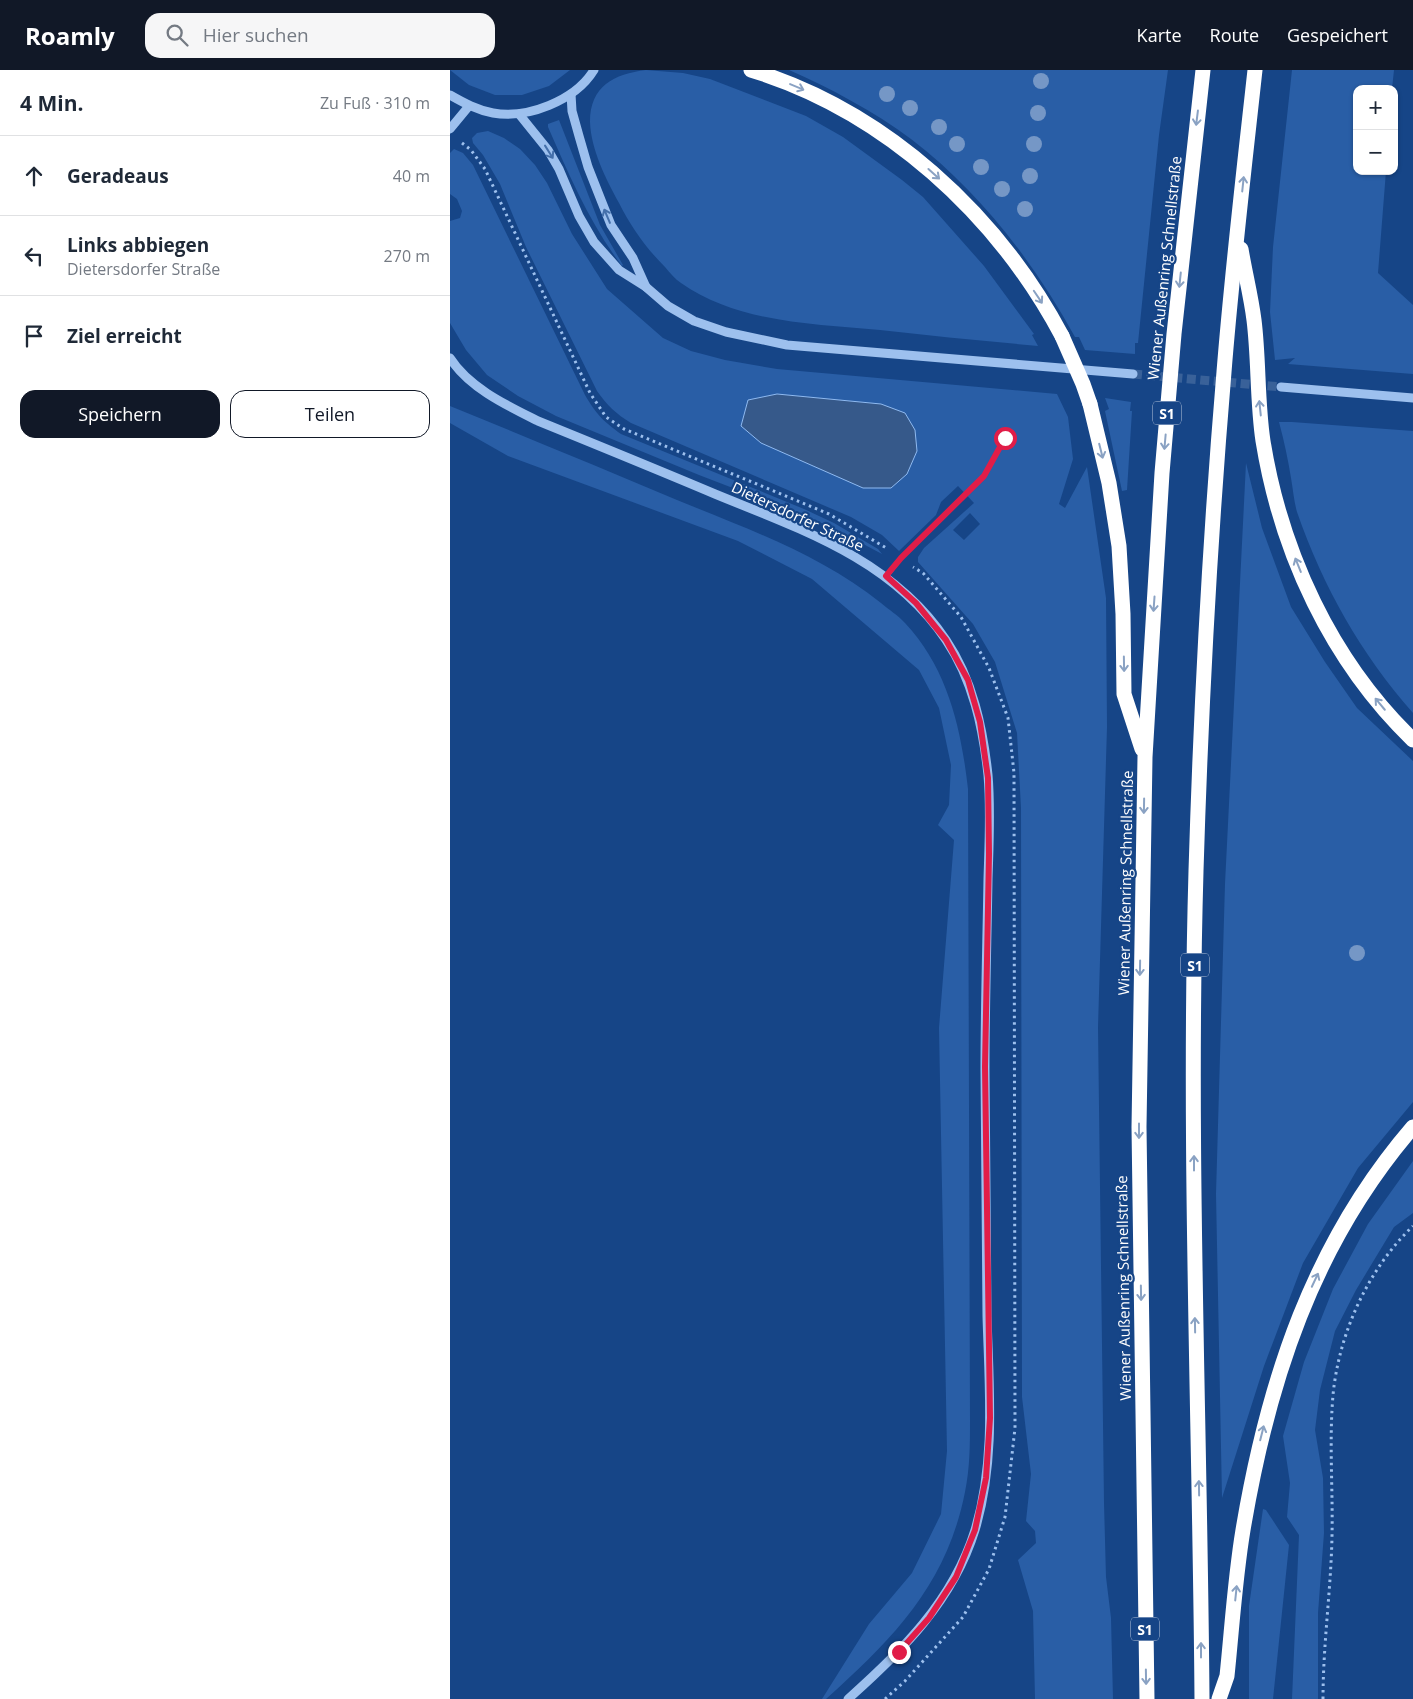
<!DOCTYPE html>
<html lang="de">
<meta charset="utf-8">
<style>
:root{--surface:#fff;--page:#f6f6f7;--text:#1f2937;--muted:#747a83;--line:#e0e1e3;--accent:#111827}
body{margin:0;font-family:"Open Sans",sans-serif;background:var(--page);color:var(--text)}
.controls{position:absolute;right:15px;top:15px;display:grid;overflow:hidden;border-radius:10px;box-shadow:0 1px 4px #0004}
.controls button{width:45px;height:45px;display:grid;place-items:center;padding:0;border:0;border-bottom:1px solid var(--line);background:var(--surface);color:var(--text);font:25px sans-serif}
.stop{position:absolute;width:15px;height:15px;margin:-11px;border:4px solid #e11d48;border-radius:50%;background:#fff}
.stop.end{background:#e11d48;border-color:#fff;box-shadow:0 1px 5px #0008}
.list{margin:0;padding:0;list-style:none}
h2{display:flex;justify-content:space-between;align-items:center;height:65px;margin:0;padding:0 20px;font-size:21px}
h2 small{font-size:16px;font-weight:400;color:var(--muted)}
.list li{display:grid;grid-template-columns:32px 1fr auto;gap:15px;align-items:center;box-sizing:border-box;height:80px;padding:0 20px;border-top:1px solid var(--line)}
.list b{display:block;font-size:19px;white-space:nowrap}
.list p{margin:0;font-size:16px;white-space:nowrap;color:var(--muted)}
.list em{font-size:16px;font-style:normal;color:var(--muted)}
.actions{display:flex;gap:10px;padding:15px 20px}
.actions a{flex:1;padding:11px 0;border:1px solid var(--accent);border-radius:15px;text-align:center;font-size:18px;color:var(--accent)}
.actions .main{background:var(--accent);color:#fff}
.icon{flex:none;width:28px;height:28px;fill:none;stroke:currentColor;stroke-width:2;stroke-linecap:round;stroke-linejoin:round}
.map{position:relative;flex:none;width:963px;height:1629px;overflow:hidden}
header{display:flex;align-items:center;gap:30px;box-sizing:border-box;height:70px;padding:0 25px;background:var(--accent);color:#fff}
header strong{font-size:24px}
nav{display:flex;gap:28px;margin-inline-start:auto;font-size:18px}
.search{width:350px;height:45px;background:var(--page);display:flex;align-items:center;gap:12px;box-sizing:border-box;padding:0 18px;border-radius:15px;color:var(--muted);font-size:19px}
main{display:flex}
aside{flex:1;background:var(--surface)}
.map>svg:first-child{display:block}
</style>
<header>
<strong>Roamly</strong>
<div class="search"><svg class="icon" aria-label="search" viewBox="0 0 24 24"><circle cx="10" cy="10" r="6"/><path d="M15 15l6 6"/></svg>Hier suchen</div>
<nav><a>Karte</a><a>Route</a><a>Gespeichert</a></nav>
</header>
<main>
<aside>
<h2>4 Min.<small>Zu Fuß · 310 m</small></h2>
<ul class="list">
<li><svg class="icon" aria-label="ahead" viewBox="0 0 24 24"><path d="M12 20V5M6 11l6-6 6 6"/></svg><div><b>Geradeaus</b></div><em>40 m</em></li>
<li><svg class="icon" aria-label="left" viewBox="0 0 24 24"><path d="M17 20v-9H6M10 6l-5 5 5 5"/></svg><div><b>Links abbiegen</b><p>Dietersdorfer Straße</p></div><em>270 m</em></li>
<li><svg class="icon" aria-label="arrive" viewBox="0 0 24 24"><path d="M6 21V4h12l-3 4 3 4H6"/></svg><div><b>Ziel erreicht</b></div></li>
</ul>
<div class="actions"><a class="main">Speichern</a><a>Teilen</a></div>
</aside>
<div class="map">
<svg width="963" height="1629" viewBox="0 0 963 1629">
<rect width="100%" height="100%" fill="#164587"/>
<!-- green -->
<g fill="#295ea6" fill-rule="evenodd">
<polygon points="0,0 120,0 99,16 72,25 45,25 19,15"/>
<path d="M196 0 233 3 260 9 356 46 393 67 452 110 473 127 534 196 584 264 582 265 588 276C535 271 483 266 430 260 363 254 288 253 231 213 225 209 220 203 215 197 196 178 181 157 169 133 156 109 141 80 140 52 140 16 164 4 196 0Z"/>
<path d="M339 0H718L709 65 688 273H685V284L635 280 629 267H625C583 191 530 122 461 69 425 42 380 18 339 0Z"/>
<polygon points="842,0 944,0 942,19 907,19 907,101 936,101 928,203 963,235 963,304 838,294 845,288 825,290 820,242 823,177"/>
<path d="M109 50 150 155 173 195 172 196C140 154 119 105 98 57V54Z"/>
<path d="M38 61 54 68 70 79 85 95 97 113 122 164 157 219 213 268 241 281 275 290 327 299 607 324 618 347 623 389 609 434 615 438 637 397 656 528 657 657 648 957 654 1433 656 1507 661 1548 663 1629H585L583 1541 568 1490 586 1473 585 1461 576 1451 581 1404 572 1327 571 738 567 663 545 592 523 554 468 492V487L474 478 524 433 508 416 491 432 486 445 449 481 432 465 401 447 181 353C166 344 157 335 147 321L76 177 50 114 33 85 23 73 22 68 27 63ZM327 324 431 334 298 330ZM520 443 530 454 514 470 503 460Z"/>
<path d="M4 79 13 83 23 95 135 325C146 344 153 351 171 364L354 439 384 453 428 479 432 484 383 458 350 444 249 405 106 346 68 326 37 305 16 280 0 253V151L10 148 12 141 7 129 0 124V83Z"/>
<polygon points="655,328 681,332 680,341 682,341 677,420 672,421 655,341 659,339"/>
<path d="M0 336C76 367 151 398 227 430 298 459 371 485 431 533 439 540 448 545 455 553 498 599 511 658 518 719L520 1350C520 1374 520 1398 515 1422 497 1514 443 1569 376 1629H372L419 1554 462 1503 491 1444 497 1381 489 958 504 770 488 755 499 735 501 695 489 638 469 600 362 509 288 471 58 386 0 353Z"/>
<path d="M829 352H842L963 361V643C911 584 873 517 847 442 844 432 843 419 841 408 838 389 834 371 829 352Z"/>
<polygon points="796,393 812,458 841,537 875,592 907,638 963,691 963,1032 908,1098 853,1193 814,1296 772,1428 766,1124 775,814"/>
<polygon points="963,1091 963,1143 944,1157 906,1220 885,1261 870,1320 865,1360 873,1408 874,1463 868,1543 868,1629 842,1629 849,1465 837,1447 840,1413 833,1366 854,1292 883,1219 918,1154"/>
<polygon points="813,1439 816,1440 839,1475 823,1629 799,1629 799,1536"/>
</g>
<!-- water -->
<polygon fill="#36598a" stroke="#8fbaf1" points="327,324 431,334 455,343 465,360 467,381 457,404 441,418 413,418 311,373 291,356 298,330"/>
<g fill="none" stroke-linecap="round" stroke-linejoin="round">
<!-- tertiary-tunnel -->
<polyline stroke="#396199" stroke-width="9" stroke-dasharray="9 4.5" stroke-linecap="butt" points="683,304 831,317"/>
<!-- path -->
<g stroke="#9dc0ee" stroke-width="3" stroke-dasharray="2.5 4" stroke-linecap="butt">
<polyline points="12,73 21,80 35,99 140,323 156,347 174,359 379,444 438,479"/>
<polyline points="525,415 534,406 555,368"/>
<polyline points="435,1629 455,1611 513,1547 539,1499 555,1447 565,1358 564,703 558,648 539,598 511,547 473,503 463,497"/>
<path d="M873 1629C873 1574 881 1520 882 1466 883 1419 879 1372 883 1325 889 1263 918 1199 963 1156"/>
</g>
<!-- service -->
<polyline stroke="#9dc0ee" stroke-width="4" points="437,506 451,488 514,426"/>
<!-- tertiary -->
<g stroke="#9dc0ee" stroke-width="9">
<polyline points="121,24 122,41 129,66 138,97 151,130 161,155 183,188 196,217"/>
<path d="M0 25C14 33 27 40 43 43 77 49 125 31 144 0"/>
<polyline points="69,44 98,80 109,99 129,146 144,172 169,200 196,217 218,236 244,251 276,262 337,275 683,304"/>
<polyline points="0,59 19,36"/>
<path d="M0 288C19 318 58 336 88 351 147 375 206 399 265 424 350 459 442 489 496 570 523 610 533 658 538 705 541 739 539 775 538 809 537 872 535 936 535 1000 535 1082 536 1164 537 1246 539 1317 546 1391 525 1460 503 1531 452 1581 398 1629"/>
<polyline points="831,317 963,328"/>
</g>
<!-- motorway -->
<g stroke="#fff" stroke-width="15">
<path d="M301 0C435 41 547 144 612 266"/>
<path d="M791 179C795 203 801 226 804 250 809 290 807 331 813 371 831 482 881 591 963 670"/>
<polyline points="640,334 659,413 669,476 673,544 674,624 692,679"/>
<polyline points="697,1629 689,1057 695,687 712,403 724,264 753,0"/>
<path d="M752 1629C750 1353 738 1077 746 801 751 634 760 468 774 302 782 201 794 100 805 0"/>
<path d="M769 1629 777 1606C782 1558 785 1508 793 1460 818 1311 863 1173 963 1057"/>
</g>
<!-- motorway-bridge -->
<polyline stroke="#fff" stroke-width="15" points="612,266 633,314 640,334"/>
</g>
<!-- trees -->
<g fill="#7597c6">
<circle cx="591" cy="11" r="8"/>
<circle cx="437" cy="24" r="8"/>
<circle cx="460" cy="38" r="8"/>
<circle cx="588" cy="43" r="8"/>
<circle cx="489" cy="57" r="8"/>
<circle cx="507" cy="74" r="8"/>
<circle cx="584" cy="74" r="8"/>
<circle cx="531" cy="97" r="8"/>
<circle cx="580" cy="106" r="8"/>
<circle cx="552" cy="119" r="8"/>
<circle cx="575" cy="139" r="8"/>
<circle cx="907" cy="883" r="8"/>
</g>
<!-- one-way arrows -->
<defs><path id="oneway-shaft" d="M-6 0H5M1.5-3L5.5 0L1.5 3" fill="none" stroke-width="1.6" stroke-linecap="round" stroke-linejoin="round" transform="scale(1.25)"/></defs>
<g stroke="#8aa2c3">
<use href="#oneway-shaft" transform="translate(347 17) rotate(23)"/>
<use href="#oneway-shaft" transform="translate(747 48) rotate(97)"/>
<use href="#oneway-shaft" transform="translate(484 104) rotate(42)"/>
<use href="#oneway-shaft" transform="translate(793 114) rotate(-84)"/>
<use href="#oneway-shaft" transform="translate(730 210) rotate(96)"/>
<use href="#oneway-shaft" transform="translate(588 227) rotate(56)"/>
<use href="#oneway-shaft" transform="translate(810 338) rotate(-96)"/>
<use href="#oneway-shaft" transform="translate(715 372) rotate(95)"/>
<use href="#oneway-shaft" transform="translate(651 381) rotate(76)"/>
<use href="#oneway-shaft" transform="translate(848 495) rotate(-112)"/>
<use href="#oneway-shaft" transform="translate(704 534) rotate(94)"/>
<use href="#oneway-shaft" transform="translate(674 594) rotate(89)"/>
<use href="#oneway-shaft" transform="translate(930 634) rotate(-130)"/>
<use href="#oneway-shaft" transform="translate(694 736) rotate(91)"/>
<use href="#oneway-shaft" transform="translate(690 898) rotate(91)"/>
<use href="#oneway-shaft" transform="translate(689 1061) rotate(90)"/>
<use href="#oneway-shaft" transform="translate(744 1093) rotate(-90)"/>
<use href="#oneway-shaft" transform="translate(865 1210) rotate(-65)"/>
<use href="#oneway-shaft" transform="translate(691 1223) rotate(89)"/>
<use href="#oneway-shaft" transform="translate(745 1255) rotate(-91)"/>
<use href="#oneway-shaft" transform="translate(812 1363) rotate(-76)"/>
<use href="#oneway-shaft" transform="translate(749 1418) rotate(-91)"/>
<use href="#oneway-shaft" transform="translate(786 1523) rotate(-84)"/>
<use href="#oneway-shaft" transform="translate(751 1580) rotate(-90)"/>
<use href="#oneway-shaft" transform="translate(696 1607) rotate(89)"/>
</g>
<g stroke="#4570ab">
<use href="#oneway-shaft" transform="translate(99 82) rotate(58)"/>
<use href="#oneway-shaft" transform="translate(157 146) rotate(-113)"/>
</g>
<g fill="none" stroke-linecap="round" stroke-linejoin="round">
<!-- route -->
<polyline stroke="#e11d48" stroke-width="6" points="449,1582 479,1548 506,1507 525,1460 536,1408 540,1348 535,997 539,784 538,708 530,652 518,610 496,570 466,533 436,506 451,488 534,406 555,368"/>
</g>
<g text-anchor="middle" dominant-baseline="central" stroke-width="4.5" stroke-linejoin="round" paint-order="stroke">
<!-- shield labels -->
<g fill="#164587" stroke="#b9c7db" stroke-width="1">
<rect x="703" y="331.5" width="28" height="23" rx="4"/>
<rect x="731" y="883.5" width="28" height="23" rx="4"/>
<rect x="681" y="1547.5" width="28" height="23" rx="4"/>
</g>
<g font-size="14" font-weight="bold" fill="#fff">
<text x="717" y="343">S1</text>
<text x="745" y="895">S1</text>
<text x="695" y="1559">S1</text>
</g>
<!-- street labels -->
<g font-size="15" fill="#fff" stroke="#164587">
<text transform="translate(714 198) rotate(-84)">Wiener Außenring Schnellstraße</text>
<text transform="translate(348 446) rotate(25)">Dietersdorfer Straße</text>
<text transform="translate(675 813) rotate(-89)">Wiener Außenring Schnellstraße</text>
<text transform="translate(673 1218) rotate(-91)">Wiener Außenring Schnellstraße</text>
</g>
</g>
</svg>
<div class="controls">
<button>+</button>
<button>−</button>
</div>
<div class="stop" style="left:555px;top:368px"></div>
<div class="stop end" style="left:449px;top:1582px"></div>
</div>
</main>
